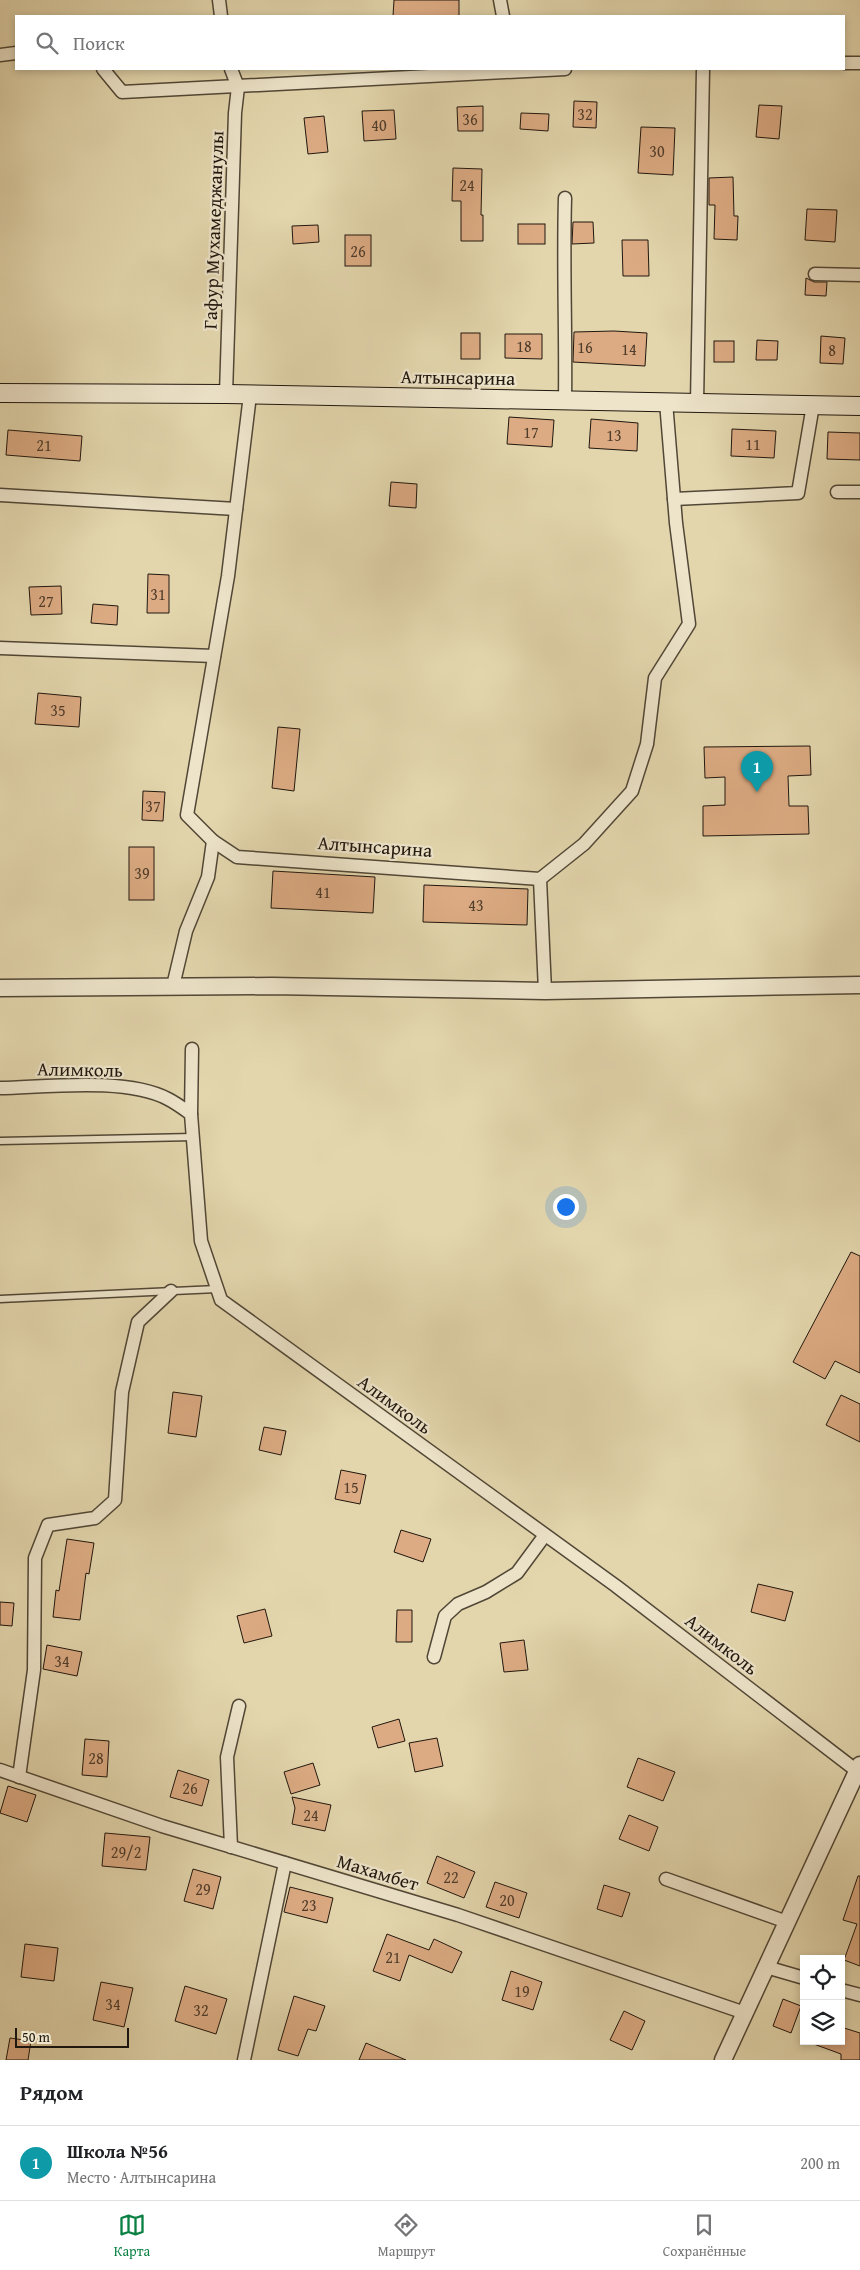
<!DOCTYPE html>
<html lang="ru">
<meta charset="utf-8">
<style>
:root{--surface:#fff;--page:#f6f6f6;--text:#202124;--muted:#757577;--line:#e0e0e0;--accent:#0b8043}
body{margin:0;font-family:"Gentium Book Plus",serif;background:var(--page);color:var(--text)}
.controls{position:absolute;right:15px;bottom:15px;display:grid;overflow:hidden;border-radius:0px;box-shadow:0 2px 8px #0003}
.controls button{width:45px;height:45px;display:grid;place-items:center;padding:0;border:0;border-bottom:1px solid var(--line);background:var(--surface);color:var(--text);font:25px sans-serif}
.scale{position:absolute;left:15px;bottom:12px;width:114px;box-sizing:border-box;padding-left:5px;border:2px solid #20170e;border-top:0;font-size:14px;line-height:18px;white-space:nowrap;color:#20170e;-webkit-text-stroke:4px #ede4ca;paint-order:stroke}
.you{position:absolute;left:565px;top:1206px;width:18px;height:18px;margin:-12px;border:4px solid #fff;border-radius:50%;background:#1a73e8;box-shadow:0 0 0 8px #1a73e833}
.badge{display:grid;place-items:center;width:32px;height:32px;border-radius:50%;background:var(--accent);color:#fff;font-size:16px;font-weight:700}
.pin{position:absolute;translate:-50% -41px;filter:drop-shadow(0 1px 2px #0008)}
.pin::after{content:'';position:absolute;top:26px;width:18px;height:15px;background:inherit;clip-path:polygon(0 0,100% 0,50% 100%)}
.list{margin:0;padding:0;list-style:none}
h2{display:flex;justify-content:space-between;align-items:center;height:65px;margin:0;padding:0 20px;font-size:21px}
h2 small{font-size:16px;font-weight:400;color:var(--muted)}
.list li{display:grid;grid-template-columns:32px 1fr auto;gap:15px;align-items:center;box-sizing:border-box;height:75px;padding:0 20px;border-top:1px solid var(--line)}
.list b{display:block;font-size:19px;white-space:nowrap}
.list p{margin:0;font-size:16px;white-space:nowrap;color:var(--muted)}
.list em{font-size:16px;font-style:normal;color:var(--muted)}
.icon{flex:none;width:28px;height:28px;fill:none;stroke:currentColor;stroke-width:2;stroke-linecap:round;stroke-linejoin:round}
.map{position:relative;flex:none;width:860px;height:2060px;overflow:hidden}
.search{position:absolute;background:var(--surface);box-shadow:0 2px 8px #0003;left:15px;right:15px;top:15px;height:55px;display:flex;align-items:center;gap:12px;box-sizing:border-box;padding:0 18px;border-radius:0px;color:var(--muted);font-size:19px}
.sheet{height:140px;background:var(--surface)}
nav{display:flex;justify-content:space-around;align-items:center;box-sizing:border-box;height:70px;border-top:1px solid var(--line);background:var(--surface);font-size:14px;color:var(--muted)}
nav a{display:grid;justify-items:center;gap:2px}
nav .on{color:var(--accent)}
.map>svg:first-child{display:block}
</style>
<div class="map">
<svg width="860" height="2060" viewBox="0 0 860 2060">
<rect width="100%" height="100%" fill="#e3d6ad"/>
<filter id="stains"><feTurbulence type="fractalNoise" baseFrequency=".004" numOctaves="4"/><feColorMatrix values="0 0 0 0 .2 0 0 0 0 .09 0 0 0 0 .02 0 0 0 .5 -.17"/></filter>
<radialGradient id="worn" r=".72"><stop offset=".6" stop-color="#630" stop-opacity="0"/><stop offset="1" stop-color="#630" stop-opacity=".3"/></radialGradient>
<!-- building -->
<g fill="#dcab83" stroke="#20170e">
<polygon points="394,0 459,0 459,16 393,16"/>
<polygon points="574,101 597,102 596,128 573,127"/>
<polygon points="759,105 782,106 779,139 756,137"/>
<polygon points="483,106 483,131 458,131 457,107"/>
<polygon points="394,110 396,139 364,141 362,111"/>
<polygon points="521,113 549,114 548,131 520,129"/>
<polygon points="324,116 328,152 308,154 304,118"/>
<polygon points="641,127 675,128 673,175 638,173"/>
<polygon points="453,168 482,169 481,215 483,215 483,241 461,241 461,201 452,201"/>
<polygon points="733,177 734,216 738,216 737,240 714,239 715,205 709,205 709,178"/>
<polygon points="807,209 837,210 835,242 805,240"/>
<polygon points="573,222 593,222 594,243 572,244"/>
<rect x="518" y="224" width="27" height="20"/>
<polygon points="318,225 319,242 293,244 292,226"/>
<rect x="345" y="235" width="26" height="31"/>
<polygon points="622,240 648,240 649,276 623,276"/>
<polygon points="806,278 814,282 827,282 826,296 805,295"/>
<polygon points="614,331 647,333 645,366 573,362 574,332"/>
<rect x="461" y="333" width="19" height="26"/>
<polygon points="505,334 542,334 542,359 505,358"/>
<polygon points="821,336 845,338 843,364 820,363"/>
<polygon points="757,340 778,341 777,360 756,360"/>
<rect x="714" y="341" width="20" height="21"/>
<polygon points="509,417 554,420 552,447 507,444"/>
<polygon points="591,419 638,423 637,451 589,448"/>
<polygon points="732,429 776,431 774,458 731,456"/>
<polygon points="8,430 82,436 80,461 6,455"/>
<polygon points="828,432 860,433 860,460 827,459"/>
<polygon points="391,482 417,484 416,508 389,506"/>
<polygon points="148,574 169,575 169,613 147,613"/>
<polygon points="61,586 62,614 31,615 29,587"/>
<polygon points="93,604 118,606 117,625 91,623"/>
<polygon points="38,693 81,697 79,727 35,724"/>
<polygon points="278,727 300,729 294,791 272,788"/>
<polygon points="810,746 811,775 788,776 789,806 808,806 809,834 703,836 703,806 725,805 725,777 705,778 704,747"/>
<polygon points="143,791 165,792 163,821 142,820"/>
<rect x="129" y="847" width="25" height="53"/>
<polygon points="273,871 375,877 373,913 271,908"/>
<polygon points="424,885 528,889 527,925 423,922"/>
<polygon points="851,1252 860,1256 860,1373 835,1361 825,1379 793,1362"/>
<polygon points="173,1392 202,1396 196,1437 168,1433"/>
<polygon points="841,1395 860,1404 860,1442 826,1425"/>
<polygon points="264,1427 286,1431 281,1455 259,1450"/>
<polygon points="341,1470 366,1475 360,1504 335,1499"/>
<polygon points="401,1530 431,1539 423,1562 394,1552"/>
<polygon points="67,1539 94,1543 89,1574 86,1573 80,1620 53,1617 56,1590 59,1591"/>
<polygon points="758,1584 793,1592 785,1621 751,1612"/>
<polygon points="0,1602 14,1603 12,1626 0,1625"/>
<polygon points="265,1609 272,1636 244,1643 237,1616"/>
<polygon points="397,1610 412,1610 412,1642 396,1642"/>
<polygon points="524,1640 528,1670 504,1672 500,1643"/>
<polygon points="47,1645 82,1652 77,1676 43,1669"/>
<polygon points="399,1719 405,1741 378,1748 372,1727"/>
<polygon points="437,1738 443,1766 415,1772 409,1743"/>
<polygon points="85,1739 109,1741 107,1777 82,1775"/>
<polygon points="638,1758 675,1772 663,1801 627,1787"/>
<polygon points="313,1763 320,1785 291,1794 284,1772"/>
<polygon points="178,1770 209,1780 202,1806 170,1797"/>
<polygon points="8,1786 36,1795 27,1822 0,1813"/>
<polygon points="292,1797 331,1805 325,1831 292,1824 295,1808"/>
<polygon points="629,1815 658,1827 649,1851 619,1839"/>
<polygon points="105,1833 150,1837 146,1870 102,1866"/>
<polygon points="437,1856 475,1872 464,1898 427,1883"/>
<polygon points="193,1869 221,1877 213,1909 184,1901"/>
<polygon points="858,1876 860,1876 860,1966 844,1960 857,1924 843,1920"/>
<polygon points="495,1882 527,1893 519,1918 486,1907"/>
<polygon points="604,1885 630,1893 622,1917 597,1909"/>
<polygon points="290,1887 333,1898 327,1923 284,1912"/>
<polygon points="387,1934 429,1950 434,1939 462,1952 452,1973 409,1955 400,1981 373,1971"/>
<polygon points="25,1944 58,1948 54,1981 21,1977"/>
<polygon points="511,1971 542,1982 533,2010 502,2000"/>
<polygon points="101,1982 133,1988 124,2027 93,2020"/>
<polygon points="185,1986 227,1999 216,2034 175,2021"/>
<polygon points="294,1996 325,2006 316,2031 308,2029 298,2056 278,2050"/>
<polygon points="783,1999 801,2006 791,2033 773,2026"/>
<polygon points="624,2011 645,2021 632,2050 610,2040"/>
<polygon points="841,2027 860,2033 860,2060 841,2060 841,2054 811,2043 812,2041 841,2041"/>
<polygon points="10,2038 31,2041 28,2060 6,2060"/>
<polygon points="366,2043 406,2060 359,2060"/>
</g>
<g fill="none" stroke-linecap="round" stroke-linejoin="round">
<defs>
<g id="service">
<polyline points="0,1141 194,1137"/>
<polyline points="0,1299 217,1289"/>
</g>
<g id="minor">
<polyline points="219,0 221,16"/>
<polyline points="500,0 503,16"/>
<polyline points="0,55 16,53"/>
<polyline points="844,63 860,63"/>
<polyline points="103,69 122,92 565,69"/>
<path d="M565 198C563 266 566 333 565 400"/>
<polyline points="815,274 860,275"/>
<polyline points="226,394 235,113 238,87 231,69"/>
<polyline points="697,403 703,69"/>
<polyline points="837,492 860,492"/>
<polyline points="0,495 236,509"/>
<polyline points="674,499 798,493 813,405"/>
<polyline points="0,648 214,656"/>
<polyline points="213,841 237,857 540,879 584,844 632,791 647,744 655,678 689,624 676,523 666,402"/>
<polyline points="540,879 545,991"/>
<polyline points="173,986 186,931 208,877 213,841 187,815 228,576 250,395"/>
<path d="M0 1088C47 1087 126 1077 168 1099 176 1103 184 1109 191 1114L201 1241 221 1300 616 1586 857 1771"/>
<polyline points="191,1114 192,1049"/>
<polyline points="434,1657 445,1616 458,1604 486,1592 517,1573 545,1535"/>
<polyline points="0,1770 162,1826 458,1915 745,2013"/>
<polyline points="19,1777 34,1670 35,1558 48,1525 95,1518 115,1500 122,1392 138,1322 171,1291"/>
<polyline points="231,1847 227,1757 239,1706"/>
<polyline points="666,1879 787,1922"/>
<polyline points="766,1967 804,1978"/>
<polyline points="841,1990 860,1995"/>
<polyline points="244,2060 285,1863"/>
</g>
<g id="tertiary">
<polyline points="0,988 272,986 545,991 860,985"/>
<polyline points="723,2060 860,1765"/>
</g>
<polyline id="secondary" points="0,393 226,394 860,406"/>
</defs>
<!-- service casing -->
<use href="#service" stroke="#514736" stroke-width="9"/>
<!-- minor casing -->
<use href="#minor" stroke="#514736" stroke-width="15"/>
<!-- tertiary casing -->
<use href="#tertiary" stroke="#514736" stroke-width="19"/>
<!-- secondary casing -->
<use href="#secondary" stroke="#20170e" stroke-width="20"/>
<!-- service -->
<use href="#service" stroke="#ede4ca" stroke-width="6"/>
<!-- minor -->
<use href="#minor" stroke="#ede4ca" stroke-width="12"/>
<!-- tertiary -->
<use href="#tertiary" stroke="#ede4ca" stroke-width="16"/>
<!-- secondary -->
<use href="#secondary" stroke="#ede4ca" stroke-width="18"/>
</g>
<g text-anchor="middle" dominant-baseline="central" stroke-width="4.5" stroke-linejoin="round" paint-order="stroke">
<!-- number labels -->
<g font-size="16" fill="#4f3c2b">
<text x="585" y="114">32</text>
<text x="470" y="119">36</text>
<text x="379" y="125">40</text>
<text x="657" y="151">30</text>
<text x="467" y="185">24</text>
<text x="358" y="251">26</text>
<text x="524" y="346">18</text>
<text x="585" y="347">16</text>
<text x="629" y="349">14</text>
<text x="832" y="350">8</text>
<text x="531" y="432">17</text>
<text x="614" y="435">13</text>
<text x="753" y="444">11</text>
<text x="44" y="445">21</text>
<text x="158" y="594">31</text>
<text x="46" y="601">27</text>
<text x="58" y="710">35</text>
<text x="153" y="806">37</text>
<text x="142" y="873">39</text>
<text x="323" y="892">41</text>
<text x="476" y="905">43</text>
<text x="351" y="1487">15</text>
<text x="62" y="1661">34</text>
<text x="96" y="1758">28</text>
<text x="190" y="1788">26</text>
<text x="311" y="1815">24</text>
<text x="126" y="1852">29/2</text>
<text x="451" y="1877">22</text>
<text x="203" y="1889">29</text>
<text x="507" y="1900">20</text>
<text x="309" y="1905">23</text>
<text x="393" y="1957">21</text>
<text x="522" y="1991">19</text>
<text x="113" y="2004">34</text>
<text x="201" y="2010">32</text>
</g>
<!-- street labels -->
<g font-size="19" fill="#20170e" stroke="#ede4ca">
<text transform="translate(213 230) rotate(-88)">Гафур Мухамеджанулы</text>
<text transform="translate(458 377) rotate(1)">Алтынсарина</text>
<text transform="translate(375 846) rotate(4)">Алтынсарина</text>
<text transform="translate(80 1069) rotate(1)">Алимколь</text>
<text transform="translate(395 1404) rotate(36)">Алимколь</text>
<text transform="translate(722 1644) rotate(38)">Алимколь</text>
<text transform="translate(378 1872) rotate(17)">Махамбет</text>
</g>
</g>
<rect width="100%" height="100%" filter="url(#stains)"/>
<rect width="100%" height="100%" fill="url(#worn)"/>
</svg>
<div class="controls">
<button><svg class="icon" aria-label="locate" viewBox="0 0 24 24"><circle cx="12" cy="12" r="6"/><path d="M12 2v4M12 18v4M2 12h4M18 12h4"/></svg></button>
<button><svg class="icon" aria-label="layers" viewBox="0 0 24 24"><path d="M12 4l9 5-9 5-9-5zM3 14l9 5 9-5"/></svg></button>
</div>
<div class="scale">50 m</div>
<div class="you"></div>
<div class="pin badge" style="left:757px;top:792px;background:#0f9aa8">1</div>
<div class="search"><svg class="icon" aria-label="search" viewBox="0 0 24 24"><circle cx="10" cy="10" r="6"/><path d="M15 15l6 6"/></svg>Поиск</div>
</div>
<section class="sheet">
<h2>Рядом<small></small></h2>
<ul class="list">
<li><span class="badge" style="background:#0f9aa8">1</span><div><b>Школа №56</b><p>Место · Алтынсарина</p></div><em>200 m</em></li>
</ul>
</section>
<nav>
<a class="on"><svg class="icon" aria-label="map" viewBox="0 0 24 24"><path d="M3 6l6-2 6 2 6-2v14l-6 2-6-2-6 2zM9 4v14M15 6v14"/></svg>Карта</a>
<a><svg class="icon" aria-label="directions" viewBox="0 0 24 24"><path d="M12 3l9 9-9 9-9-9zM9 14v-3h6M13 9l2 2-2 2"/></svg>Маршрут</a>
<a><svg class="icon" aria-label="saved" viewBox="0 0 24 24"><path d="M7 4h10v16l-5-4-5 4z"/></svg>Сохранённые</a>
</nav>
